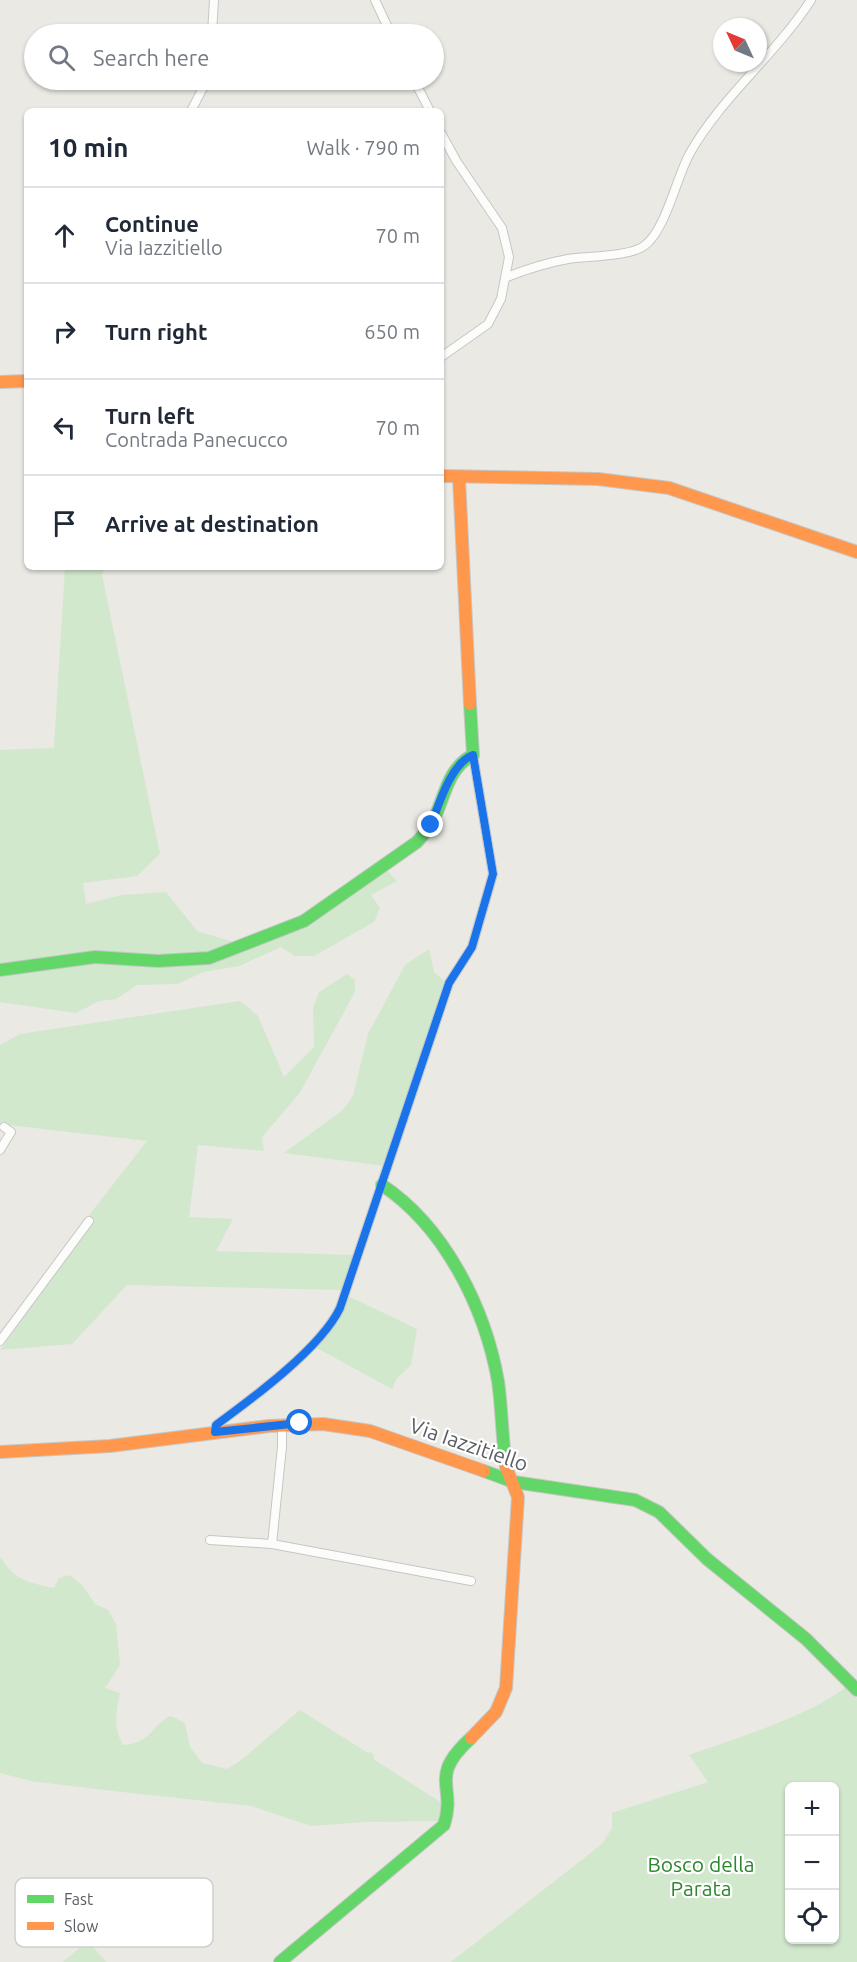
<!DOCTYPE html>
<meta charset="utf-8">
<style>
:root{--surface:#fff;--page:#f6f6f7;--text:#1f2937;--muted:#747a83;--line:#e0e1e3}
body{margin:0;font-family:Ubuntu,sans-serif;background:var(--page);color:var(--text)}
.controls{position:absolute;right:18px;bottom:18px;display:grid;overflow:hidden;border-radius:9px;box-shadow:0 2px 4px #0004}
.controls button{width:54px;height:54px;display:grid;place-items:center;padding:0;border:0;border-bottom:2px solid var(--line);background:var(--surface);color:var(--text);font:30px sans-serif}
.compass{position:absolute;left:713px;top:18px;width:54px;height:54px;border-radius:50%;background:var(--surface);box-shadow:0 2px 4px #0004;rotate:314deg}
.stop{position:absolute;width:18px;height:18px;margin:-14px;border:4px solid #1a73e8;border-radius:50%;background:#fff}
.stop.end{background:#1a73e8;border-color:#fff;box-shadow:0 2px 6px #0008}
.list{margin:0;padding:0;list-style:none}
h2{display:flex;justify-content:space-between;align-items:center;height:78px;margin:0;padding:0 24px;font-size:26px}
h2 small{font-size:20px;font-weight:400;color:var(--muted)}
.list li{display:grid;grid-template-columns:39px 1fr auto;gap:18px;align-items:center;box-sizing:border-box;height:96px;padding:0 24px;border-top:2px solid var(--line)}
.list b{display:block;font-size:22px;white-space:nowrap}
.list p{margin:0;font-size:20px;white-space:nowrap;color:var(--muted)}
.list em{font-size:20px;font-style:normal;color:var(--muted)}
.icon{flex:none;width:33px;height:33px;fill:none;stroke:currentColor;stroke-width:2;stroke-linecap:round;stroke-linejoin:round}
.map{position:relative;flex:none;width:857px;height:1962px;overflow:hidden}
.search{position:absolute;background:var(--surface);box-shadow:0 2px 4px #0004;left:24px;top:24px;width:420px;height:66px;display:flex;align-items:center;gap:15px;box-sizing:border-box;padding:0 21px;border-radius:33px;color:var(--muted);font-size:22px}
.panel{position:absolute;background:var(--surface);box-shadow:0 2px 4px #0004;left:24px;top:108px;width:420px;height:462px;border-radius:9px}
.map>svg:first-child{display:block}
</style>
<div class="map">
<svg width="857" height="1962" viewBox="0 0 857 1962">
<rect width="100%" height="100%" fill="#eae9e4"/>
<!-- green -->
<g fill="#d1e8cd" fill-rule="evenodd">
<polygon points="65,567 105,567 102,575 160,854 137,876 83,883 86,904 122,895 166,892 197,931 240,944 187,957 85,953 0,969 0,750 54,748"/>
<polygon points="383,866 397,881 371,895 380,908 374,922 314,956 295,956 281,947 239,966 203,972 178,984 137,985 116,999 99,1001 76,1013 0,1002 0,973 78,959 211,959 308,921"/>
<polygon points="429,949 434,972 444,981 385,1166 284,1153 343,1110 353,1096 368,1034 405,965"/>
<polygon points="347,974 355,980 355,992 299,1094 262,1137 264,1151 198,1145 189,1217 233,1219 216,1251 353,1255 341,1290 127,1285 72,1344 0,1350 67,1257 72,1237 147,1141 0,1124 0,1045 20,1034 240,1001 258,1016 284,1077 314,1047 313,1008 319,992"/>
<polygon points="346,1295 417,1329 411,1365 397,1378 392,1389 313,1346 338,1320"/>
<path d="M0 1557C16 1581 27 1582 54 1588L59 1578 70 1575 83 1586 95 1604 108 1610 116 1624 120 1665 105 1688 120 1693C116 1713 113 1727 123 1745 153 1743 151 1724 171 1716L185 1723 190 1747 202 1763 227 1769 240 1761 300 1710 368 1753 371 1752 374 1756 373 1759 442 1803 443 1821 365 1822 311 1826 251 1806 104 1790 31 1781 0 1773Z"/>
<path d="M848 1685 857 1698V1962H451L602 1844 612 1828V1813L708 1782 689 1755C733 1739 814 1715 848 1685ZM790 1786H834V1940H790Z"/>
<polygon points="88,1941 106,1962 63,1962"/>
</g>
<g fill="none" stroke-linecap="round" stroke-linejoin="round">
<defs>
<g id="street">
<polyline points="375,0 391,34"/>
<polyline points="212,34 214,0"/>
<polyline points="414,80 430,111"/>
<polyline points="191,111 207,80"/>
<polyline points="441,133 457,162 502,228 509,257 501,299 488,324 441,357"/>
<path d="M507 277C527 269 546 263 568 259 587 256 628 257 644 246 666 230 676 178 690 153 720 99 776 54 811 0"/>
<polyline points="0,1150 11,1132 4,1127"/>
<polyline points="0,1341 89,1221"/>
<path d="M215 1432 216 1425C253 1398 321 1348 340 1308L449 983 472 947 493 874 473 755"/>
<polyline points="210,1540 272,1544 471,1581"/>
<polyline points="272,1544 282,1447 282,1425"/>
</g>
<g id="fast">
<path d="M0 970 95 957 158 961 209 958 304 921 417 842C422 836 428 830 432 823 445 799 446 769 473 755L470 704"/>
<path d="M382 1185C445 1227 485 1308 498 1381 502 1409 502 1438 506 1467"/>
<polyline points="484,1471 514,1482 635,1500 659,1512 707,1559 806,1639 857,1690"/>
<path d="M280 1962 444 1825C457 1785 427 1778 471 1738"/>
</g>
<g id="slow">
<polyline points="0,382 27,381"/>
<polyline points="441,476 598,479 669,488 857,552"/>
<polyline points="459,478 470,704"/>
<polyline points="0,1452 110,1446 269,1426 323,1424 370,1431 484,1471"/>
<polyline points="471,1738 496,1712 506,1688 518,1497 506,1467"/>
</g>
</defs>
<!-- street casing -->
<use href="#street" stroke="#c6c6c5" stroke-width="10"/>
<!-- fast casing -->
<use href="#fast" stroke="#c6c7c6" stroke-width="14"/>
<!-- slow casing -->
<use href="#slow" stroke="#c6c7c6" stroke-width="14"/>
<!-- street -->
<use href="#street" stroke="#fcfcfb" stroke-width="8"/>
<!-- fast -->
<use href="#fast" stroke="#63d668" stroke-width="12"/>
<!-- slow -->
<use href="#slow" stroke="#ff974d" stroke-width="12"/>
</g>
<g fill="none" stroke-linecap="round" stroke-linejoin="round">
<!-- route -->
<path stroke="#1a73e8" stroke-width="8" d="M300 1423 215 1432 216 1425C253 1398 321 1348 340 1308L449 983 472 947 493 874 473 755C451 763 439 804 431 825"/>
</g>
<g text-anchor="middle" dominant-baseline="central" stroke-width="4.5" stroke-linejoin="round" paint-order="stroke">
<!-- street labels -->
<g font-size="21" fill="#595e63" stroke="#fff">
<text transform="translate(469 1444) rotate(19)">Via Iazzitiello</text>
</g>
<!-- park labels -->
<g font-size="21" fill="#2d872e" stroke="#fff">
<text x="701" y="1864">Bosco della<tspan x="701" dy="24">Parata</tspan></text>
</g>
</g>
<!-- legend -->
<rect x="15" y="1878" width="198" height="69" rx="9" fill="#fff" stroke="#cdcfd0" stroke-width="1.5"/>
<rect x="27" y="1895" width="27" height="8" fill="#63d668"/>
<rect x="27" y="1922" width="27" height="8" fill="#ff974d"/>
<g font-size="16" fill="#595e63">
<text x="64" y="1905">Fast</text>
<text x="64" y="1932">Slow</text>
</g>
</svg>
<div class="controls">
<button>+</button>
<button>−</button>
<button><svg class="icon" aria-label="locate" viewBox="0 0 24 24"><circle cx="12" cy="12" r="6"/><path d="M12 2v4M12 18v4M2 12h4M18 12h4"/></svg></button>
</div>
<svg class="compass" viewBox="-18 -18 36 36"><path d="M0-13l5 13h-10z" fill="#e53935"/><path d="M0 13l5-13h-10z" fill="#747a83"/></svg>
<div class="stop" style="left:300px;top:1423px"></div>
<div class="stop end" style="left:431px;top:825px"></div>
<div class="search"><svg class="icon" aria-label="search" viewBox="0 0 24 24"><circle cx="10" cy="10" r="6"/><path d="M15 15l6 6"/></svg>Search here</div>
<section class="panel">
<h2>10 min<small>Walk · 790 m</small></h2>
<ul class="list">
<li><svg class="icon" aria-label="ahead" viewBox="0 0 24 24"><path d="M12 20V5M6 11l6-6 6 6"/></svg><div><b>Continue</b><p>Via Iazzitiello</p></div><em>70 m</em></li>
<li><svg class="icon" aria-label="right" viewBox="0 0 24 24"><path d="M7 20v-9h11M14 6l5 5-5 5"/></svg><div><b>Turn right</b></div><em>650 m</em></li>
<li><svg class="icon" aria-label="left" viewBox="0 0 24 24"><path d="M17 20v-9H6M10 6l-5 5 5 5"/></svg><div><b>Turn left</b><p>Contrada Panecucco</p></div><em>70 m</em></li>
<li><svg class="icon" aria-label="arrive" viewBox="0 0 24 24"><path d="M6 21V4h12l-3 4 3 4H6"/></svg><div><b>Arrive at destination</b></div></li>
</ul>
</section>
</div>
